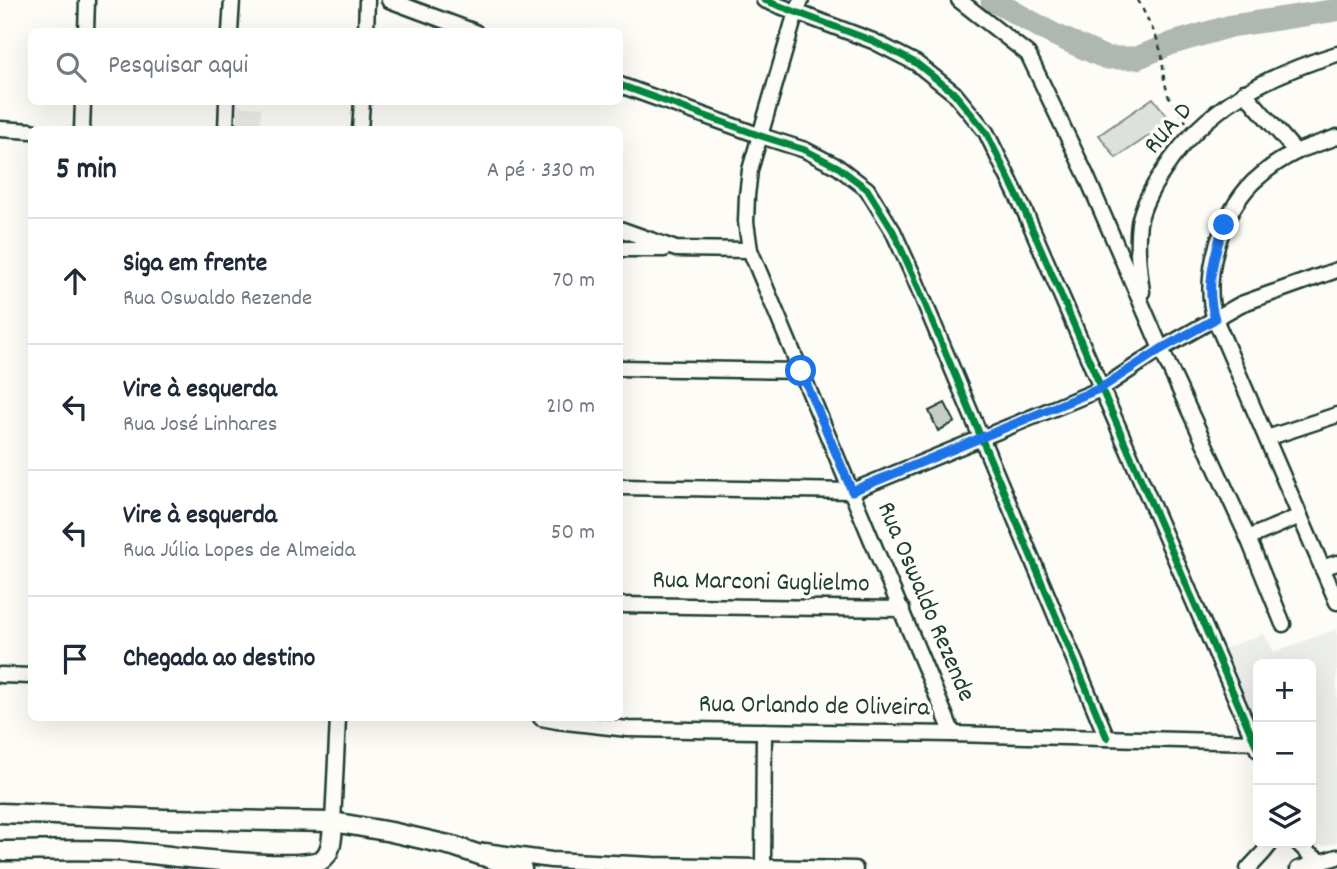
<!DOCTYPE html>
<html lang="pt">
<meta charset="utf-8">
<style>
:root{--surface:#fff;--page:#f6f6f7;--text:#1f2937;--muted:#747a83;--line:#e0e1e3}
body{margin:0;font-family:Dekko,sans-serif;background:var(--page);color:var(--text)}
.controls{position:absolute;right:21px;bottom:21px;display:grid;overflow:hidden;border-radius:10px;box-shadow:0 7px 28px #0002}
.controls button{width:63px;height:63px;display:grid;place-items:center;padding:0;border:0;border-bottom:2px solid var(--line);background:var(--surface);color:var(--text);font:35px sans-serif}
.stop{position:absolute;width:21px;height:21px;margin:-16px;border:5px solid #1a73e8;border-radius:50%;background:#fff}
.stop.end{background:#1a73e8;border-color:#fff;box-shadow:0 2px 7px #0008}
.list{margin:0;padding:0;list-style:none}
h2{display:flex;justify-content:space-between;align-items:center;height:91px;margin:0;padding:0 28px;font-size:30px}
h2 small{font-size:23px;font-weight:400;color:var(--muted)}
.list li{display:grid;grid-template-columns:46px 1fr auto;gap:21px;align-items:center;box-sizing:border-box;height:126px;padding:0 28px;border-top:2px solid var(--line)}
.list b{display:block;font-size:26px;white-space:nowrap}
.list p{margin:0;font-size:23px;white-space:nowrap;color:var(--muted)}
.list em{font-size:23px;font-style:normal;color:var(--muted)}
.icon{flex:none;width:38px;height:38px;fill:none;stroke:currentColor;stroke-width:2;stroke-linecap:round;stroke-linejoin:round}
.map{position:relative;flex:none;width:1337px;height:869px;overflow:hidden}
.search{position:absolute;background:var(--surface);box-shadow:0 7px 28px #0002;left:28px;top:28px;width:595px;height:77px;display:flex;align-items:center;gap:18px;box-sizing:border-box;padding:0 24px;border-radius:10px;color:var(--muted);font-size:26px}
.panel{position:absolute;background:var(--surface);box-shadow:0 7px 28px #0002;left:28px;top:126px;width:595px;height:595px;border-radius:10px}
.map>svg:first-child{display:block}
</style>
<div class="map">
<svg width="1337" height="869" viewBox="0 0 1337 869">
<rect width="100%" height="100%" fill="#fdfcf7"/>
<filter id="ink" filterUnits="userSpaceOnUse"><feTurbulence type="fractalNoise" baseFrequency=".0143" numOctaves="2"/><feDisplacementMap in="SourceGraphic" scale="14" xChannelSelector="R" yChannelSelector="G"/><feConvolveMatrix kernelMatrix="1 2 1 2 8 2 1 2 1" color-interpolation-filters="sRGB"/></filter>
<g filter="url(#ink)">
<!-- built -->
<g fill="#eceee9">
<polygon points="238,106 261,108 260,129 236,127"/>
<polygon points="1337,629 1337,842 1328,845 1313,847 1310,843 1311,664 1258,664 1258,732 1222,649 1264,634 1274,652"/>
</g>
<!-- green -->
<polygon fill="#dde0db" stroke="#7e8e88" stroke-width="2" points="1153,98 1171,121 1116,158 1099,135"/>
<g fill="none" stroke-linecap="round" stroke-linejoin="round">
<!-- river -->
<polyline stroke="#aeb8b1" stroke-width="23" points="992,0 1053,34 1106,58 1137,58 1173,43 1231,26 1337,10"/>
</g>
<!-- building -->
<polygon fill="#c6cdc7" stroke="#1f3d34" stroke-width="2" points="945,403 955,422 938,431 929,411"/>
<g fill="none" stroke-linecap="round" stroke-linejoin="round">
<defs>
<g id="minor">
<polyline points="389,0 475,32"/>
<polyline points="764,0 873,41 916,63 954,93 986,132 1025,212 1258,750"/>
<polyline points="801,0 796,12 750,170 747,196 746,222 750,250 953,734"/>
<polyline points="959,0 1028,54 1086,175 1161,349 1248,538 1283,624"/>
<polyline points="86,32 87,0"/>
<polyline points="230,32 232,0"/>
<polyline points="366,32 367,0"/>
<polyline points="620,85 761,136 805,150 838,167 867,189 893,231 913,275 1107,738"/>
<polyline points="1244,92 1296,152"/>
<polyline points="0,129 32,131"/>
<polyline points="82,130 83,102"/>
<polyline points="226,130 227,102"/>
<polyline points="360,130 362,102"/>
<path d="M1337 137C1324 142 1309 146 1296 152 1284 158 1270 167 1260 176 1224 204 1200 275 1215 319L1337 602"/>
<polyline points="620,229 676,249 750,250"/>
<polyline points="620,249 664,249"/>
<path d="M1142 292C1139 269 1136 246 1139 223 1143 203 1153 186 1164 170 1205 107 1267 75 1337 54"/>
<polyline points="620,368 801,371"/>
<polyline points="1267,438 1337,415"/>
<polyline points="620,487 852,491 1101,389 1161,349 1241,304 1337,270"/>
<polyline points="1248,538 1300,516"/>
<polyline points="1322,568 1337,563"/>
<polyline points="620,605 902,609"/>
<polyline points="0,675 32,676"/>
<polyline points="541,718 557,721 628,729 953,734 1255,742"/>
<polyline points="333,822 338,718"/>
<polyline points="1298,843 1310,855 1322,862"/>
<polyline points="485,851 551,860 653,865 855,869"/>
<polyline points="763,867 764,731"/>
<polyline points="1248,869 1263,853 1271,843"/>
<polyline points="1298,869 1337,857"/>
</g>
<g id="major">
<polyline points="0,813 164,819 333,822 391,832 453,846 522,869"/>
<path d="M0 851C39 851 79 849 118 851 138 853 157 854 177 857 211 860 292 869 320 861 333 853 332 836 333 822"/>
</g>
</defs>
<!-- minor casing -->
<use href="#minor" stroke="#1f3d34" stroke-width="19"/>
<!-- major casing -->
<use href="#major" stroke="#1f3d34" stroke-width="23"/>
<!-- path -->
<polyline stroke="#1f3d34" stroke-width="2.5" stroke-dasharray="5 5" stroke-linecap="butt" points="1138,0 1156,36 1162,55 1164,79 1168,95 1186,122"/>
<!-- minor -->
<use href="#minor" stroke="#fdfcf7" stroke-width="14"/>
<!-- major -->
<use href="#major" stroke="#fdfcf7" stroke-width="18"/>
<defs>
<g id="cycleway">
<polyline points="764,0 873,41 916,63 954,93 986,132 1025,212 1258,750"/>
<polyline points="620,85 761,136 805,150 838,167 867,189 893,231 913,275 1107,738"/>
</g>
</defs>
<!-- cycleway casing -->
<use href="#cycleway" stroke="#fdfcf7" stroke-width="11"/>
<!-- cycleway -->
<use href="#cycleway" stroke="#00873e" stroke-width="7"/>
</g>
</g>
<g fill="none" stroke-linecap="round" stroke-linejoin="round" filter="url(#ink)">
<!-- route -->
<path stroke="#1a73e8" stroke-width="9" d="M801 371 852 491 1101 388 1161 349 1215 319C1205 288 1214 255 1224 225"/>
</g>
<g text-anchor="middle" dominant-baseline="central" stroke-width="7" stroke-linejoin="round" paint-order="stroke">
<!-- street labels -->
<g font-size="26" fill="#1f3d34" stroke="#fdfcf7">
<text transform="translate(1169 129) rotate(-49)">RUA D</text>
<text transform="translate(761 583) rotate(1)">Rua Marconi Guglielmo</text>
<text transform="translate(925 602) rotate(67)">Rua Oswaldo Rezende</text>
<text transform="translate(814 707) rotate(1)">Rua Orlando de Oliveira</text>
</g>
</g>
</svg>
<div class="controls">
<button>+</button>
<button>−</button>
<button><svg class="icon" aria-label="layers" viewBox="0 0 24 24"><path d="M12 4l9 5-9 5-9-5zM3 14l9 5 9-5"/></svg></button>
</div>
<div class="stop" style="left:801px;top:371px"></div>
<div class="stop end" style="left:1224px;top:225px"></div>
<div class="search"><svg class="icon" aria-label="search" viewBox="0 0 24 24"><circle cx="10" cy="10" r="6"/><path d="M15 15l6 6"/></svg>Pesquisar aqui</div>
<section class="panel">
<h2>5 min<small>A pé · 330 m</small></h2>
<ul class="list">
<li><svg class="icon" aria-label="ahead" viewBox="0 0 24 24"><path d="M12 20V5M6 11l6-6 6 6"/></svg><div><b>Siga em frente</b><p>Rua Oswaldo Rezende</p></div><em>70 m</em></li>
<li><svg class="icon" aria-label="left" viewBox="0 0 24 24"><path d="M17 20v-9H6M10 6l-5 5 5 5"/></svg><div><b>Vire à esquerda</b><p>Rua José Linhares</p></div><em>210 m</em></li>
<li><svg class="icon" aria-label="left" viewBox="0 0 24 24"><path d="M17 20v-9H6M10 6l-5 5 5 5"/></svg><div><b>Vire à esquerda</b><p>Rua Júlia Lopes de Almeida</p></div><em>50 m</em></li>
<li><svg class="icon" aria-label="arrive" viewBox="0 0 24 24"><path d="M6 21V4h12l-3 4 3 4H6"/></svg><div><b>Chegada ao destino</b></div></li>
</ul>
</section>
</div>
